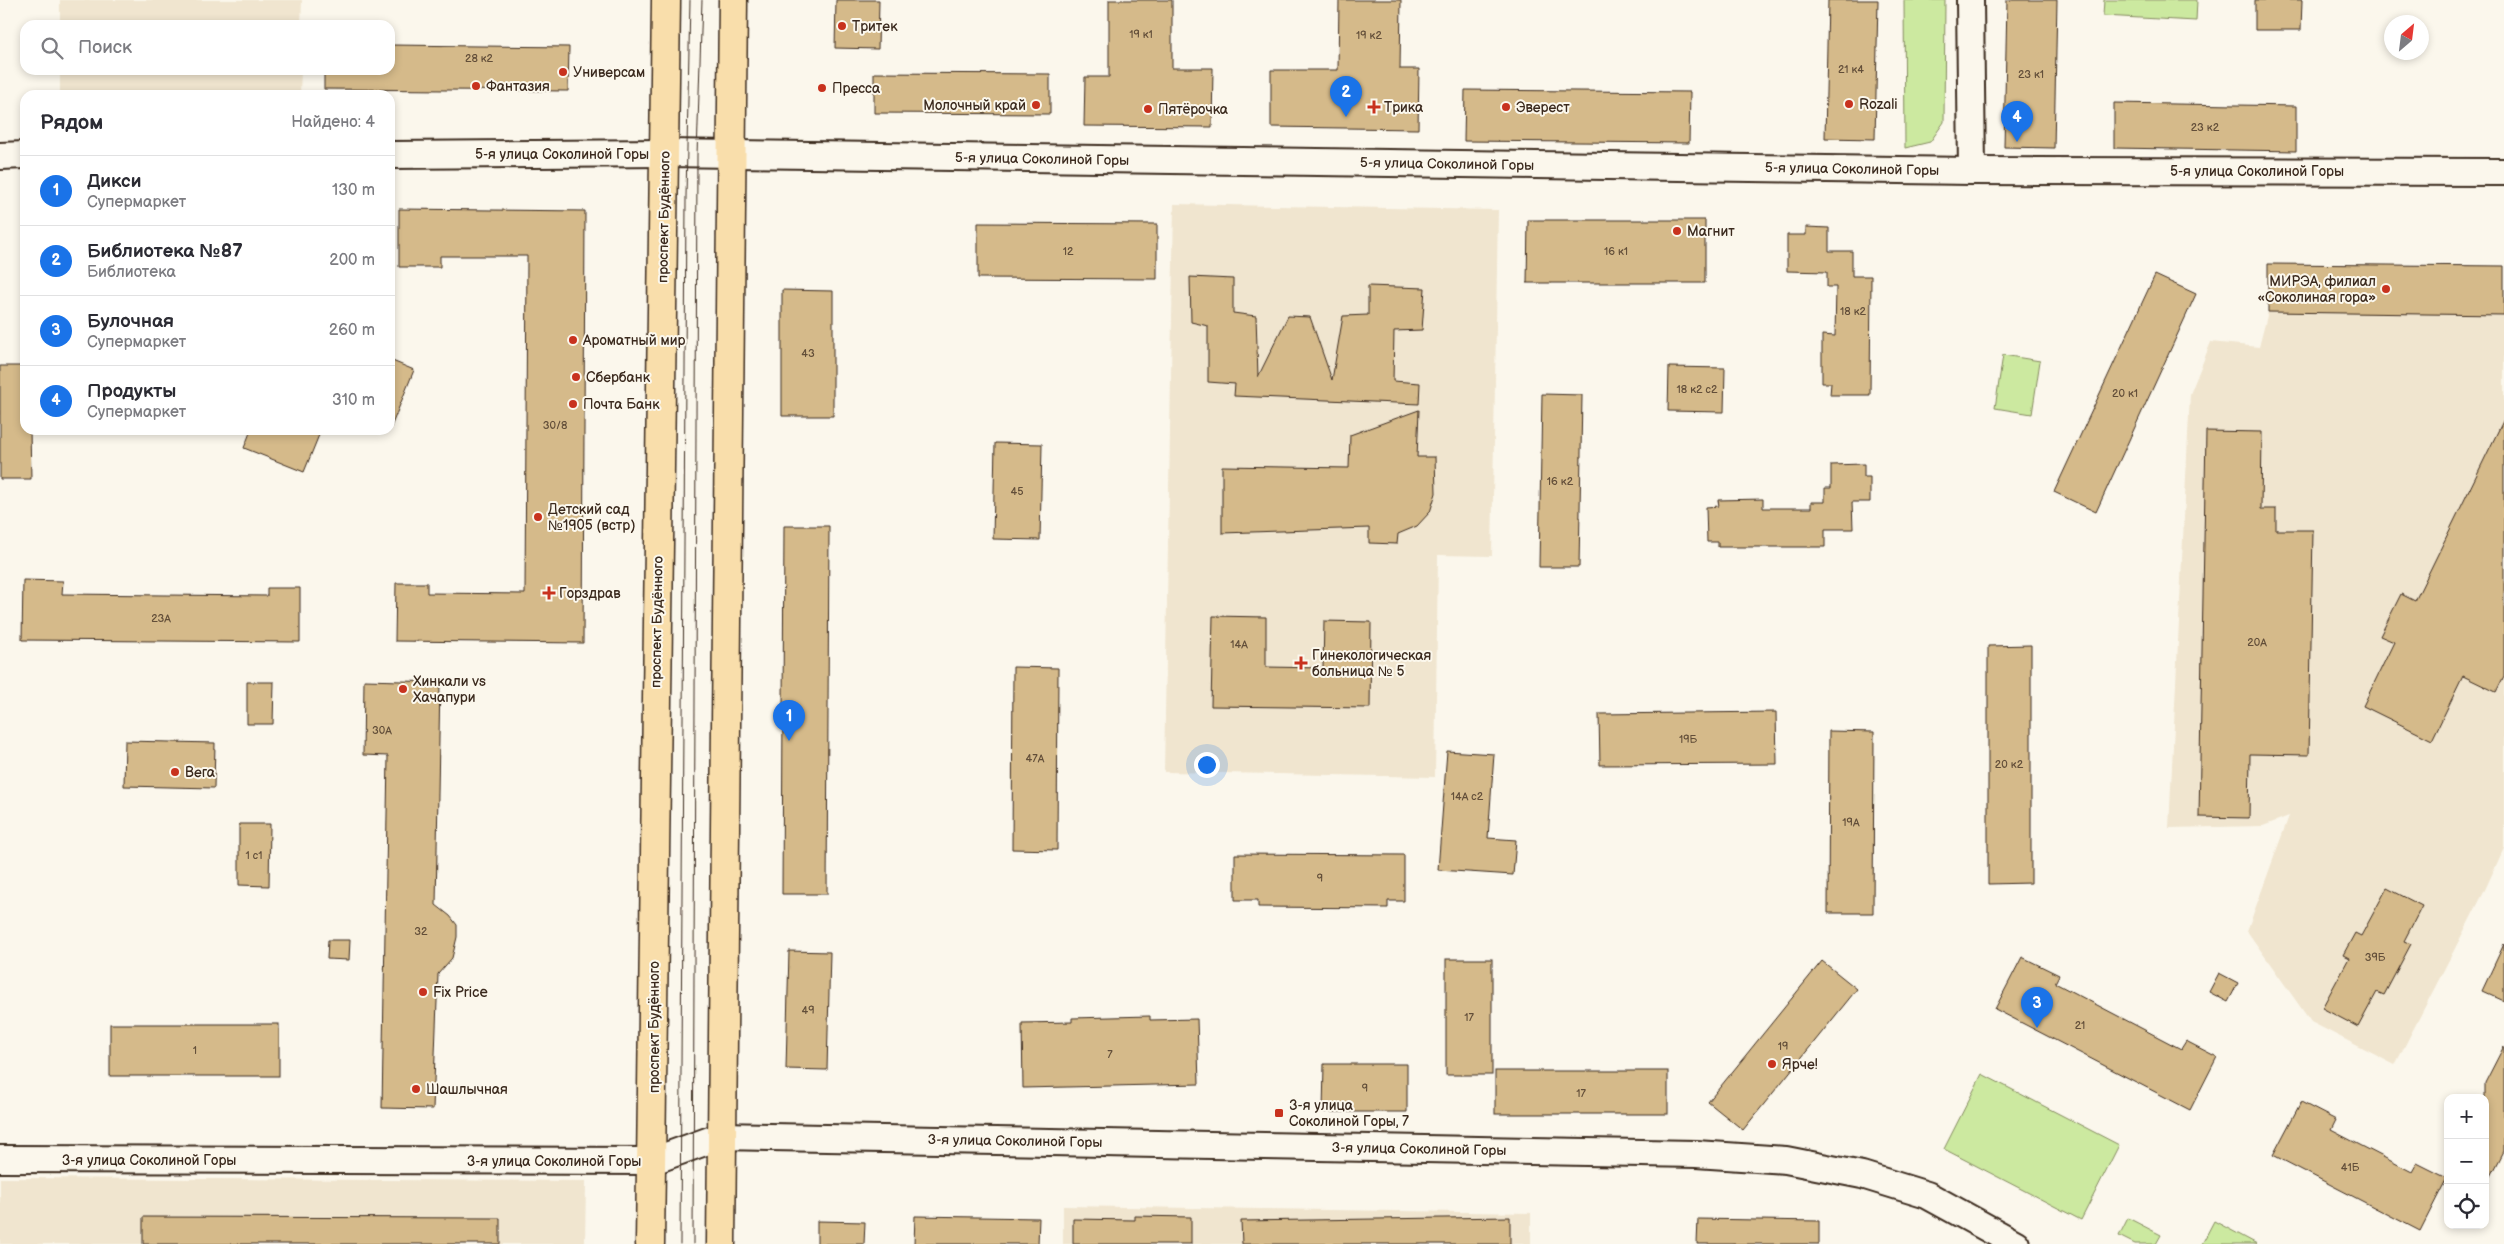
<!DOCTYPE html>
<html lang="ru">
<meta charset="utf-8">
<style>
:root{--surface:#fff;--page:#f7f7f7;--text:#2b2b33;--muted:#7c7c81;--line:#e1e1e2;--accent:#1a73e8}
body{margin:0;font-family:"Balsamiq Sans",sans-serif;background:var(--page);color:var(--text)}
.controls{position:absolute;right:15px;bottom:15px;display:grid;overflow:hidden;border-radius:10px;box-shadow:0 2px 8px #0003}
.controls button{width:45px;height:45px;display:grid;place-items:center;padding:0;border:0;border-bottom:1px solid var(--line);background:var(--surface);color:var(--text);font:25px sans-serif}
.compass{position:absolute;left:2384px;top:15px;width:45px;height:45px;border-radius:50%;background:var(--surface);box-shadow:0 2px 8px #0003;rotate:28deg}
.you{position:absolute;left:1206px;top:764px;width:18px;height:18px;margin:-12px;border:4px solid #fff;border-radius:50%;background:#1a73e8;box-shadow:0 0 0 8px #1a73e833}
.badge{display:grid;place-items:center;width:32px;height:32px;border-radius:50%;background:var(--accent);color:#fff;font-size:16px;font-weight:700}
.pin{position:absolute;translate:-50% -41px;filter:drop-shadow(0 1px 2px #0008)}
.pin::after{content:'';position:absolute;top:26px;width:18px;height:15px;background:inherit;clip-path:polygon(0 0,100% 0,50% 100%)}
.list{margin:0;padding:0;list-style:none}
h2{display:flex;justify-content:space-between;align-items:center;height:65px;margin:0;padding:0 20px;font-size:21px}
h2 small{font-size:16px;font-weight:400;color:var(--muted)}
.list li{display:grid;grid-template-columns:32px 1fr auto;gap:15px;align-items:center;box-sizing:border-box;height:70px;padding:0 20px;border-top:1px solid var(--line)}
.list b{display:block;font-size:19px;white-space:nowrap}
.list p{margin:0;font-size:16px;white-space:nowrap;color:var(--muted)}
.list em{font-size:16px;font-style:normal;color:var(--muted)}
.icon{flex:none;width:28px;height:28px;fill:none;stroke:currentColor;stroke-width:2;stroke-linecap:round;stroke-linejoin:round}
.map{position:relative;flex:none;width:2504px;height:1244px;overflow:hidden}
.search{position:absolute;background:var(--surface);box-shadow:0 2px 8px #0003;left:20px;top:20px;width:375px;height:55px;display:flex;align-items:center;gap:12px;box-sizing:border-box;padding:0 18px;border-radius:15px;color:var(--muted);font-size:19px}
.panel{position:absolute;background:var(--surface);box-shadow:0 2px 8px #0003;left:20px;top:90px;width:375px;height:345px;border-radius:15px}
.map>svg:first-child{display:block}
</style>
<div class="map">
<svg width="2504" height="1244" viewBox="0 0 2504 1244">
<rect width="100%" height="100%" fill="#fbf7ec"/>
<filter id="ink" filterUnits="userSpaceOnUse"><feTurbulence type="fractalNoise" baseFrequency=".02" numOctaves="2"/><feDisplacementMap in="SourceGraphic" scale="10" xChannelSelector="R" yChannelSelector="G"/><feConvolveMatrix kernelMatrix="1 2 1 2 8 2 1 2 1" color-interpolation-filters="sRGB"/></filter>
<g filter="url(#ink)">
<!-- built -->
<g fill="#f0e5cf">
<polygon points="60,0 302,0 301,25 60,25"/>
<polygon points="60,70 301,70 300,95 60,95"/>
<polygon points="1174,204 1498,210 1492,556 1438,555 1435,777 1164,772"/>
<polygon points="2268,264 2504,266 2504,848 2484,892 2395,1065 2311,1022 2247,931 2289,816 2263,826 2169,828 2190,394 2211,342 2259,347 2268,312"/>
<polygon points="0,1178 586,1181 585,1244 0,1244"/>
<polygon points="1063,1206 1531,1213 1531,1244 1063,1244"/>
</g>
<!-- green -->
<g fill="#cce9a0" stroke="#848a5f">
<polygon points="1904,0 1945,0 1944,122 1930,142 1905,148"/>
<polygon points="2104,0 2197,0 2196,21 2103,16"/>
<polygon points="2003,355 2040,361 2032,414 1995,408"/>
<polygon points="1982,1074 2119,1145 2081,1220 1944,1149"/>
<polygon points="2128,1218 2161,1235 2156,1244 2135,1244 2119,1236"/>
<polygon points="2214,1221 2257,1244 2202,1244"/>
</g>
<!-- building -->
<g fill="#d5ba8a" stroke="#3b2a1e">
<polygon points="836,0 879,0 878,49 835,48"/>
<polygon points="1109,0 1172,0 1172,68 1213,68 1212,127 1084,126 1085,77 1109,77"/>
<polygon points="1339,0 1401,0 1400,69 1419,69 1418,129 1271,127 1271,70 1338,70"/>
<polygon points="1828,0 1878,0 1875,139 1825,138"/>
<polygon points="2007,0 2057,0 2054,148 2004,147"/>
<polygon points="2255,0 2302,0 2301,30 2255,30"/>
<polygon points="390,45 569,47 568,91 324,89 324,70 390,70"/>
<polygon points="874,73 1050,74 1050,114 874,113"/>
<polygon points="1465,90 1690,92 1689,143 1464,141"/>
<polygon points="2114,103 2296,106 2296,151 2114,148"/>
<polygon points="399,209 585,211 583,643 395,641 396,583 427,583 427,593 525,594 527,256 440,256 440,267 399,267"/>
<polygon points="1528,220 1705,220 1705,283 1527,283"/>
<polygon points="978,223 1157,224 1157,279 978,278"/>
<polygon points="1806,227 1829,228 1829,251 1852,251 1852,276 1871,276 1870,395 1830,395 1831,383 1822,383 1822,335 1835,336 1836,287 1827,287 1827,272 1787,271 1787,235 1806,235"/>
<polygon points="2268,264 2504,266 2504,315 2268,312"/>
<polygon points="2155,275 2196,294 2096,512 2054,492"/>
<polygon points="1190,277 1233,279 1233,313 1256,316 1258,377 1288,316 1310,317 1332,380 1343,316 1368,315 1368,286 1425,288 1422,330 1394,331 1393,381 1420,383 1419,404 1234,396 1235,384 1208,382 1208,326 1191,322"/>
<polygon points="782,290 833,291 833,416 782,416"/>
<polygon points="390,360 414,370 391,427 390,427"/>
<polygon points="0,366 25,366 25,430 30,430 31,479 0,479"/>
<polygon points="1669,367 1725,368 1724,412 1668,411"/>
<polygon points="1542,394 1582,395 1579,567 1539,567"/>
<polygon points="1419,410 1417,457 1435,457 1436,493 1430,512 1417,526 1398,534 1397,544 1369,543 1369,528 1222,533 1222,466 1349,468 1350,435"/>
<polygon points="2504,419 2504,676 2496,692 2463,676 2432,740 2363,706 2394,642 2380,636 2401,594 2415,601"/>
<polygon points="251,430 321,430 304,472 244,448"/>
<polygon points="2206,431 2262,432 2261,509 2276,509 2276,530 2313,530 2309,755 2250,754 2249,818 2199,817"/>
<polygon points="995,443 1042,444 1040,540 993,539"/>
<polygon points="1864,464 1864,477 1870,477 1870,502 1852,502 1853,529 1825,529 1825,547 1718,547 1718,542 1707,542 1706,507 1719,506 1718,500 1763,499 1763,508 1811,508 1811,502 1825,502 1825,488 1831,488 1831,465"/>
<polygon points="784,526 829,526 827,894 782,894"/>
<polygon points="23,580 63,581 62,594 267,596 267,588 300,588 300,642 22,640"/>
<polygon points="1213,616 1266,617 1266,667 1323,668 1324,621 1371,622 1370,708 1211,706"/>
<polygon points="2031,645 2031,883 1988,884 1988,646"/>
<polygon points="1013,667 1058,668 1057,850 1012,849"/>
<polygon points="364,680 440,682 436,905 450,916 457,925 457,937 452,958 438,974 433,1109 382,1108 388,756 363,755"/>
<polygon points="247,682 274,682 273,724 247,724"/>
<polygon points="1776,712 1777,764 1600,765 1599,714"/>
<polygon points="1829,731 1874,732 1873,913 1828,913"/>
<polygon points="125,741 215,743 214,788 124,786"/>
<polygon points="1447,751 1494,754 1488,838 1516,840 1513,875 1438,870"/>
<polygon points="239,824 270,824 269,886 239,885"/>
<polygon points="1235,854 1404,855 1404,901 1388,901 1388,908 1258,907 1258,900 1235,900"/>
<polygon points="2387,888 2422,906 2404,941 2411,944 2384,995 2377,992 2358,1027 2322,1008 2349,958 2343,955 2355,933 2361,936"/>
<polygon points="328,940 350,940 349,960 327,959"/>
<polygon points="2504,944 2504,1001 2482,991"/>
<polygon points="789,951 830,952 827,1070 786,1069"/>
<polygon points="2022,957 2059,975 2055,983 2181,1049 2186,1041 2217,1057 2190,1110 1995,1009"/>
<rect x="1446" y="959" width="46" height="116"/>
<polygon points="1822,961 1857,989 1743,1130 1708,1102"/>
<polygon points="2219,973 2238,983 2228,1002 2209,992"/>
<polygon points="1150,1016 1150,1020 1197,1019 1199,1084 1023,1088 1022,1023 1072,1022 1072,1018"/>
<rect x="110" y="1024" width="169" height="52"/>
<polygon points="2504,1046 2504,1151 2485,1188 2485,1083"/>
<polygon points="1324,1064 1407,1064 1407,1112 1323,1112"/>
<rect x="1495" y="1071" width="173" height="43"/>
<polygon points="2301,1102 2336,1120 2331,1130 2412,1172 2417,1163 2447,1178 2420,1231 2273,1155"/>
<polygon points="915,1216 1039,1218 1038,1244 914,1244"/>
<polygon points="1135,1216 1191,1217 1191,1244 1073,1244 1073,1219 1135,1220"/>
<polygon points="143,1217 500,1218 500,1244 143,1244"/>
<polygon points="1510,1217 1510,1244 1242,1244 1241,1221"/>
<polygon points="1698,1219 1819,1221 1819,1244 1697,1244"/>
<polygon points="817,1221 865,1222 864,1244 817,1244"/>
</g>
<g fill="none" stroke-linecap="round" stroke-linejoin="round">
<defs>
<g id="minor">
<polyline points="1970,0 1972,171"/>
<polyline points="390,155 666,153 1972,171 2504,172"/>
<polyline points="0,156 25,155"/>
<polyline points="0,1159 653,1161 721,1136 1696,1154 1786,1160 1862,1175 1927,1195 2016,1244"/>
</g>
<g id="major">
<polyline points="650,1244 666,0"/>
<polyline points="721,1244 733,0"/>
</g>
</defs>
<!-- minor casing -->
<use href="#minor" stroke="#3b2a1e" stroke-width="30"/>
<!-- major casing -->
<use href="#major" stroke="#3b2a1e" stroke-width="31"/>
<!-- minor -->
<use href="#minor" stroke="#fbf7ec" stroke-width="26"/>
<!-- major -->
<use href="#major" stroke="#f9deab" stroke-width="28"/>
<!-- tram -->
<g stroke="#3b2a1e" stroke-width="1">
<polyline points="680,1244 686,197 690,0"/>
<polyline points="693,1244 697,155 702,0"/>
</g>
</g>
</g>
<!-- markers -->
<g fill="#c8321e" stroke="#fbf7ec" stroke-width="2">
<circle cx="842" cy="26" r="5"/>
<circle cx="563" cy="72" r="5"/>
<circle cx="476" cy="86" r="5"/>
<circle cx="822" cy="88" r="5"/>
<circle cx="1849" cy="104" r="5"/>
<circle cx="1036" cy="105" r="5"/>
<path d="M1371.5 99.5h5v5h5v5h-5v5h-5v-5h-5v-5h5z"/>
<circle cx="1506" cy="107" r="5"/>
<circle cx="1148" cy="109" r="5"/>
<circle cx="1677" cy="231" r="5"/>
<circle cx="2386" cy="289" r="5"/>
<circle cx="573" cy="340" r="5"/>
<circle cx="576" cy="377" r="5"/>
<circle cx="573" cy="404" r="5"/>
<circle cx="538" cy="517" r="5"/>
<path d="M546.5 585.5h5v5h5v5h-5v5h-5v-5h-5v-5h5z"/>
<path d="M1298.5 655.5h5v5h5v5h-5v5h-5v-5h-5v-5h5z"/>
<circle cx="403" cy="689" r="5"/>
<circle cx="175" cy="772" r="5"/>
<circle cx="423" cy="992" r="5"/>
<circle cx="1772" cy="1064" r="5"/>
<circle cx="416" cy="1089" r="5"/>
<rect x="1274" y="1108" width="10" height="10" rx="2.5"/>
</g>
<g text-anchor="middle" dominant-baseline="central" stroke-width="4" stroke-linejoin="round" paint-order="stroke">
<!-- number labels -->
<g font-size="11" fill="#624e39">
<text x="1141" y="34">19 к1</text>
<text x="1369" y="35">19 к2</text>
<text x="479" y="58">28 к2</text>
<text x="1851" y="69">21 к4</text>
<text x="2031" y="74">23 к1</text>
<text x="2205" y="127">23 к2</text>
<text x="1068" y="251">12</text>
<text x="1616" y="251">16 к1</text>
<text x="1853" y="311">18 к2</text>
<text x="808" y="353">43</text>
<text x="1697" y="389">18 к2 с2</text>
<text x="2125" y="393">20 к1</text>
<text x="555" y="425">30/8</text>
<text x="1560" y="481">16 к2</text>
<text x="1017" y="491">45</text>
<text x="161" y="618">23А</text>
<text x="2257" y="642">20А</text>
<text x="1239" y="644">14А</text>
<text x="382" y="730">30А</text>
<text x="1688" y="739">19Б</text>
<text x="1035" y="758">47А</text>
<text x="2009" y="764">20 к2</text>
<text x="1467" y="796">14А с2</text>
<text x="1851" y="822">19А</text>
<text x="254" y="855">1 с1</text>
<text x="1320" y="878">9</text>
<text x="421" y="931">32</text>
<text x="2375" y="957">39Б</text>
<text x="808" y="1010">49</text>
<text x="1469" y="1017">17</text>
<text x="2080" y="1025">21</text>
<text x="1783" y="1046">19</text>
<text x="195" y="1050">1</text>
<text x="1110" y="1054">7</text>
<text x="1365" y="1088">9</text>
<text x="1581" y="1093">17</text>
<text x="2350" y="1167">41Б</text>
</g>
<!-- poi labels -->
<g font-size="14" fill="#3b2a1e" stroke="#fbf7ec" text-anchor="start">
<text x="852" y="26">Тритек</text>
<text x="573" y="72">Универсам</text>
<text x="486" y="86">Фантазия</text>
<text x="832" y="88">Пресса</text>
<text x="1859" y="104">Rozali</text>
<text x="1026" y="105" text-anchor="end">Молочный край</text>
<text x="1384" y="107">Трика</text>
<text x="1516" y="107">Эверест</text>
<text x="1158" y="109">Пятёрочка</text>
<text x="1687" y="231">Магнит</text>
<text x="2376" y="281" text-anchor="end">МИРЭА, филиал<tspan x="2376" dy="16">«Соколиная гора»</tspan></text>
<text x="583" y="340">Ароматный мир</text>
<text x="586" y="377">Сбербанк</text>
<text x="583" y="404">Почта Банк</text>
<text x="548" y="509">Детский сад<tspan x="548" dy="16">№1905 (встр)</tspan></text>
<text x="559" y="593">Горздрав</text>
<text x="1312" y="655">Гинекологическая<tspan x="1312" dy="16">больница № 5</tspan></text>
<text x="413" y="681">Хинкали vs<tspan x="413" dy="16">Хачапури</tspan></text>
<text x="185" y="772">Вега</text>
<text x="433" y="992">Fix Price</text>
<text x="1782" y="1064">Ярче!</text>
<text x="426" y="1089">Шашлычная</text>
<text x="1289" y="1105">3-я улица<tspan x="1289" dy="16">Соколиной Горы, 7</tspan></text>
</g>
<!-- street labels -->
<g font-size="14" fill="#3b2a1e" stroke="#fbf7ec">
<text x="562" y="154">5-я улица Соколиной Горы</text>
<text transform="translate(1042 159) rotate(1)">5-я улица Соколиной Горы</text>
<text transform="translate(1447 164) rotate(1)">5-я улица Соколиной Горы</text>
<text transform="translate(1852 169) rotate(1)">5-я улица Соколиной Горы</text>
<text x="2257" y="171">5-я улица Соколиной Горы</text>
<text transform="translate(664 217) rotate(-89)">проспект Будённого</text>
<text transform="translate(657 622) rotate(-89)">проспект Будённого</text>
<text transform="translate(654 1027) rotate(-90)">проспект Будённого</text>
<text transform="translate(1015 1141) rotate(1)">3-я улица Соколиной Горы</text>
<text transform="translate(1419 1149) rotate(1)">3-я улица Соколиной Горы</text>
<text x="149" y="1160">3-я улица Соколиной Горы</text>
<text x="554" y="1161">3-я улица Соколиной Горы</text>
</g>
</g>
</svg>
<div class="controls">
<button>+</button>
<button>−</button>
<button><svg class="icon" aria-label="locate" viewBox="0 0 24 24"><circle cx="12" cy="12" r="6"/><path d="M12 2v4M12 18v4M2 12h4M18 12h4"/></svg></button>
</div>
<svg class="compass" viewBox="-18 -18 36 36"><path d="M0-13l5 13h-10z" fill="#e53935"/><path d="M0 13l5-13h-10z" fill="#7c7c81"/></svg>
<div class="you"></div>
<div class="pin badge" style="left:789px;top:741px">1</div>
<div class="pin badge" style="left:1346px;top:117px">2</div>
<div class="pin badge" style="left:2037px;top:1028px">3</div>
<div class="pin badge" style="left:2017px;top:142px">4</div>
<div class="search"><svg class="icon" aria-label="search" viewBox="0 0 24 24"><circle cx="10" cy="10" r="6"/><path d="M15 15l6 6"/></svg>Поиск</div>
<section class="panel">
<h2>Рядом<small>Найдено: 4</small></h2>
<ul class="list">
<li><span class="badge">1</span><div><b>Дикси</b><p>Супермаркет</p></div><em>130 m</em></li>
<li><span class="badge">2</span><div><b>Библиотека №87</b><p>Библиотека</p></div><em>200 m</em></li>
<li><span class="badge">3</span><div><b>Булочная</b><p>Супермаркет</p></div><em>260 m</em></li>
<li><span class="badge">4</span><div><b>Продукты</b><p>Супермаркет</p></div><em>310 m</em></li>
</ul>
</section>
</div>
